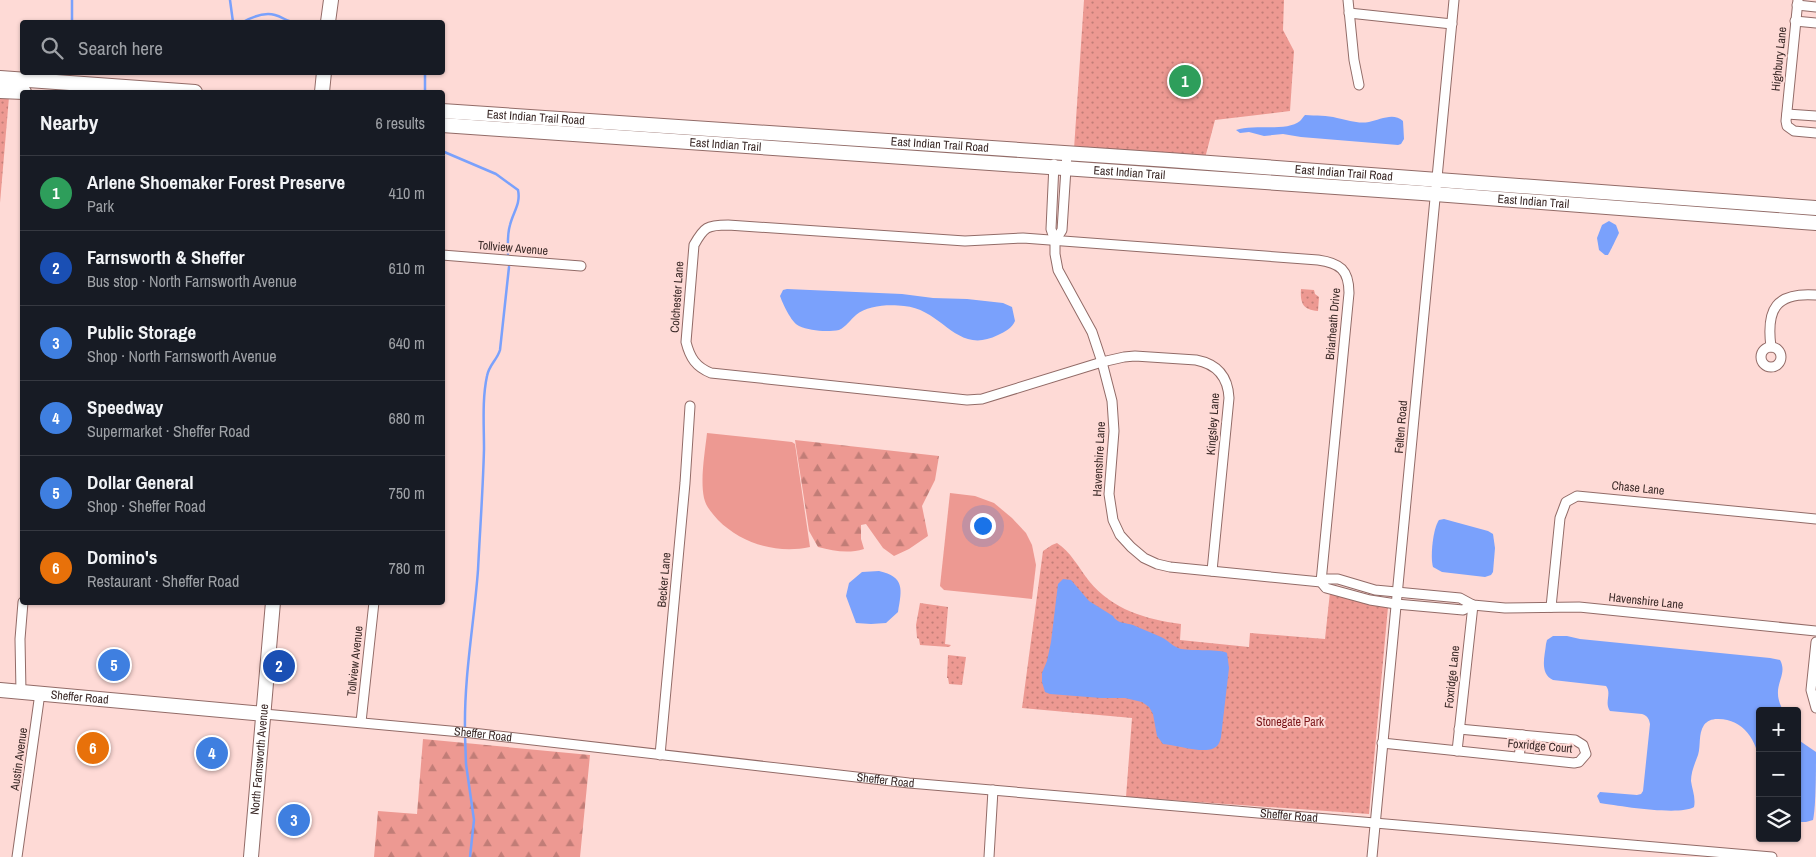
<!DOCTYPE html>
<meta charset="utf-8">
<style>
:root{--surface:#171b24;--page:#20242c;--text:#f1f3f6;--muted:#9ea1a6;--line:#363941;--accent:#7c3aed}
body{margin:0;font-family:"Archivo Narrow",sans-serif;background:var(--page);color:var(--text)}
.controls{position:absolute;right:15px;bottom:15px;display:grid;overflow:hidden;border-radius:5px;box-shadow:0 1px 4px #0004}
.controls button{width:45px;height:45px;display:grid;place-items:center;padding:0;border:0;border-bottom:1px solid var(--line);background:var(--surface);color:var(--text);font:25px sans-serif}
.you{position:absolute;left:982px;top:525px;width:18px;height:18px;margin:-12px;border:4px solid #fff;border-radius:50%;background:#1a73e8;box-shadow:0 0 0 8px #1a73e833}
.badge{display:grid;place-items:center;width:32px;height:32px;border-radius:50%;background:var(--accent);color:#fff;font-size:16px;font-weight:700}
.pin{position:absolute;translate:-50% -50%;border:2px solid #fff;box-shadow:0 1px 5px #0006}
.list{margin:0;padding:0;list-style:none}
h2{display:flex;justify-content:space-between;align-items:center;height:65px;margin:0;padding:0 20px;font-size:21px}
h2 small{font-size:16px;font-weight:400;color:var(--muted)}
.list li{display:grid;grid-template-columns:32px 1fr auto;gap:15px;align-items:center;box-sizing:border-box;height:75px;padding:0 20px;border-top:1px solid var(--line)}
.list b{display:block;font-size:19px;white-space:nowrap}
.list p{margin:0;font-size:16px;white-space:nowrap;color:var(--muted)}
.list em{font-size:16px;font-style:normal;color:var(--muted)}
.icon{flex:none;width:28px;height:28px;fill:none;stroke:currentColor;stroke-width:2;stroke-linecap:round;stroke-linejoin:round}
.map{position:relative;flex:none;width:1816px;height:857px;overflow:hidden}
.search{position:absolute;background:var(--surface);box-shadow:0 1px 4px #0004;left:20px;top:20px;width:425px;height:55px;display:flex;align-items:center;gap:12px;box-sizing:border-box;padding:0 18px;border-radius:5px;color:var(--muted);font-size:19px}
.panel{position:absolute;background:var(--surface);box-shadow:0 1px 4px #0004;left:20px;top:90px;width:425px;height:515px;border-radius:5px}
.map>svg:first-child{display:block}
</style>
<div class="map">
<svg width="1816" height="857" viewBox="0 0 1816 857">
<defs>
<pattern id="grass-dots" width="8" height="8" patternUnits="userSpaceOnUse" patternTransform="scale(1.25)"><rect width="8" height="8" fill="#ed9992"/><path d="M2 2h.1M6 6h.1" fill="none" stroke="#c17d77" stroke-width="1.8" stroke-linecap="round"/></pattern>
<pattern id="forest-firs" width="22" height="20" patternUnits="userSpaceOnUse" patternTransform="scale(1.25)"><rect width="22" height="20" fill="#ed9992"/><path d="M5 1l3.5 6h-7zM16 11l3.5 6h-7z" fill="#c17d77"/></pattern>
</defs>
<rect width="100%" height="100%" fill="#fedad6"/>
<!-- grass -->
<g fill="url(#grass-dots)">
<polygon points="1084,0 1284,0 1283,30 1294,51 1290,111 1215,120 1205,158 1074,149"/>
<polygon points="0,96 9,97 0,203"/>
<polygon points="756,139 997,155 942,155 756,141"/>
<polygon points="1122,166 1180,166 1365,181 1311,181"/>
<polygon points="1694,203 1816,212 1816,218 1693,209"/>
<path d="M1301 289 1314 290 1315 294 1319 297 1318 311C1303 310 1300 303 1301 289Z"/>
<path d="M1057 543C1070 551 1079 568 1089 581 1113 610 1145 619 1181 624L1180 640 1249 647 1250 633 1325 639 1330 592 1388 607 1369 814 1126 797 1132 718 1022 708 1043 551 1052 545Z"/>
<polygon points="920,603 948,607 945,644 951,645 949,647 920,645 919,639 917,638 916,625"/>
<polygon points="948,655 966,657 962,685 949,684 948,678 947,678"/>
</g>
<!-- forest -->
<g fill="url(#forest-firs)">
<path d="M795 440 939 456 935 480 922 506 928 536 909 549 894 556 883 548 866 524 861 525V539L864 549C848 554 834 551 818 547L809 531Z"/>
<polygon points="423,739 590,755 580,857 374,857 378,811 417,814"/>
</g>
<!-- garden -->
<g fill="#ed9992">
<path d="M707 433 792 442 795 444 810 547C777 554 742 544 718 520 712 513 706 507 704 498 700 479 705 452 707 433Z"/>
<polygon points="950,493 975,496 994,503 1012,518 1026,533 1032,545 1036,565 1032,599 944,590 940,586"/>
</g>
<!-- water -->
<g fill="#7aa1fc">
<path d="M1305 115C1316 116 1327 115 1337 118 1349 120 1357 124 1369 122 1380 120 1393 112 1403 121L1404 139 1401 144 1398 145 1301 137 1283 134 1264 136 1249 132 1240 133 1236 130C1253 124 1287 132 1300 121 1302 119 1303 117 1305 115Z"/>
<path d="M1609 221 1616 225 1619 233C1618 235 1609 254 1608 255H1605L1599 250 1597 238 1602 225Z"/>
<path d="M787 289 902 294 933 298 967 299 1003 303 1012 307 1015 321C1012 328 1005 332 998 335 956 356 943 309 904 306 890 304 867 305 856 315 850 320 846 327 839 330 827 332 810 331 799 326 791 322 783 304 780 296L783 290Z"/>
<path d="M1444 519 1488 531 1493 534 1495 548 1493 572 1491 575 1485 577 1442 572 1433 567C1430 557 1433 528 1439 520Z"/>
<path d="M879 571C905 577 902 589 898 612L886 623 871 624 856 623 846 596 849 583 862 572Z"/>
<path d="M1063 579 1071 580 1089 601 1113 616C1116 623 1126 623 1133 625 1142 629 1152 633 1161 637 1169 641 1173 647 1181 649 1192 651 1221 649 1227 653L1229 668 1221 737C1220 742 1218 747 1212 749 1201 753 1175 745 1163 744L1157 736 1153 714 1149 707 1142 702 1125 698H1101L1050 694 1045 692 1042 682V673L1047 661 1051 642 1058 584Z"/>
<path d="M1553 636H1567L1580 639 1770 658 1780 660C1787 672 1777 682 1778 694 1778 700 1781 706 1783 711H1760V809C1752 797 1759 778 1759 764 1758 740 1742 718 1717 719 1712 719 1707 721 1704 725 1698 734 1701 746 1698 755 1695 763 1691 772 1691 781 1692 789 1696 798 1694 807 1679 816 1620 806 1600 803L1597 796 1600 792 1637 795 1641 794 1643 791 1650 724C1649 719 1648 716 1642 714L1610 711C1604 703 1612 693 1606 686L1553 680C1539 673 1545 656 1546 644L1547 640Z"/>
<path d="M1797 739 1816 752C1816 769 1816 806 1813 820L1806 822H1797Z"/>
</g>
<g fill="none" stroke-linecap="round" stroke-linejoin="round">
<!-- stream -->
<g stroke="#7aa1fc" stroke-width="2.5">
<polyline points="230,0 233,22"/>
<polyline points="72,22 72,0"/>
<path d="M243 22C252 17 264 12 275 15 283 17 287 22 295 22"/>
<polyline points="425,92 425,72"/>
<path d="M442 151 496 174 518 190C521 204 513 212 510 225 507 235 508 244 508 254"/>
<path d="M465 730C464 676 474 624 478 570 480 530 483 489 484 449 484 425 482 399 487 376 489 365 497 360 500 350L509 267"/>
<polyline points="465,735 466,764 474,820 470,857"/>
</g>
<defs>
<g id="street">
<polyline points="1348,0 1354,60 1359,85"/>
<polyline points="1798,0 1786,121 1787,126 1794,131 1816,133"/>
<polyline points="1797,5 1816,7"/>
<polyline points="1349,13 1452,24"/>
<polyline points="1795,21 1816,23"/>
<polyline points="1787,114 1816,116"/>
<polyline points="1054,164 1051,229 1055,241 1055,254 1058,270 1092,332 1102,362 1112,401 1114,431 1109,494 1113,520 1120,535 1131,547 1144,558 1157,564 1170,567 1321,582 1327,579 1338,579 1375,590 1460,598 1473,605 1505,608 1579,607 1816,631"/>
<polyline points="1055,241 1062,230 1067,153"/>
<polyline points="442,255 581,266"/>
<path d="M1771 347C1766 309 1776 292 1816 295"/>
<circle cx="1771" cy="357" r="10"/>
<path d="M1212 571 1229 398C1228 377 1217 364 1196 360L1135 356 1124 357 1102 362 982 399 967 400 711 373C696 367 690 358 686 342L694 245C704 227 707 225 728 225L965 241 1023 238 1318 260C1340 263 1349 270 1349 293L1321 582"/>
<polyline points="1321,582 1326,588 1370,600 1396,604 1463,610 1473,605"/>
<polyline points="1551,607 1560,518 1566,502 1577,496 1816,519"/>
<polyline points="1816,642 1811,690 1816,708"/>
<polyline points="21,692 20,639 23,602"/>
<path id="s1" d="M264 714 472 733 909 783 1772 857"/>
<polyline points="361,722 374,602"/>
<polyline points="1382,743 1574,763 1579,762 1586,754 1583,745 1575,740 1459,729"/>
<polyline points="1457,751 1473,605"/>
<polyline points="660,755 685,483 690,406"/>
<polyline points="1519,757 1522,735"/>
<polyline points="17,857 40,693"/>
<polyline points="989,857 993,790"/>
<polyline points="1372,857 1454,0"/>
</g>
<g id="secondary">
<polyline points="328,22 331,0"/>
<polyline points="0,78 195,92"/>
<polyline points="0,91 24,92"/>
<polyline points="322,92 324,72"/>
<path id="s2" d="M442 111 1169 160 1816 208"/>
<path id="s3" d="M442 125 1422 193 1816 223"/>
<path id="s4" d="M0 690 264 714"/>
<path id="s5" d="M251 857 273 602"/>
</g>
</defs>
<!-- street casing -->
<use href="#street" stroke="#926b67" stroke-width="11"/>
<!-- secondary casing -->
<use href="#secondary" stroke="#926b67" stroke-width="16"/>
<!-- street -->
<use href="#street" stroke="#fff" stroke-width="9"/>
<!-- secondary -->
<use href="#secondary" stroke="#fff" stroke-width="14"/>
</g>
<g text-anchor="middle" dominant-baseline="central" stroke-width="4" stroke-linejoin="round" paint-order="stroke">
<!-- street labels -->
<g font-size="12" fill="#3a2927" stroke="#fedad6">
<text transform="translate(1779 59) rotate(-84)">Highbury Lane</text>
<text stroke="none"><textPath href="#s2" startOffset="94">East Indian Trail Road</textPath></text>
<text stroke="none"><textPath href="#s3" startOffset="284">East Indian Trail</textPath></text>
<text stroke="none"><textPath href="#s2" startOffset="499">East Indian Trail Road</textPath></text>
<text stroke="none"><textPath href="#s3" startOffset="689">East Indian Trail</textPath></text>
<text stroke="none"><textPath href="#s2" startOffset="904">East Indian Trail Road</textPath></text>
<text stroke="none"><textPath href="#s3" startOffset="1094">East Indian Trail</textPath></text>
<text transform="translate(513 248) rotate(5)">Tollview Avenue</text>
<text transform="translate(677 297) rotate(-86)">Colchester Lane</text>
<text transform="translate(1333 324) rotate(-85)">Briarheath Drive</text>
<text transform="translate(1213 424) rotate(-86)">Kingsley Lane</text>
<text transform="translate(1401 427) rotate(-85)">Felten Road</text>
<text transform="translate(1099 459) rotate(-87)">Havenshire Lane</text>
<text transform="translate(1638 488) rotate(6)">Chase Lane</text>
<text transform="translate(664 580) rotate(-85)">Becker Lane</text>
<text transform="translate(1646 601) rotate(6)">Havenshire Lane</text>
<text transform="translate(355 661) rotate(-84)">Tollview Avenue</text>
<text transform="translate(1452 677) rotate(-84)">Foxridge Lane</text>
<text stroke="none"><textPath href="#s4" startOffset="80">Sheffer Road</textPath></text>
<text stroke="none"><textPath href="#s1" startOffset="220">Sheffer Road</textPath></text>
<text transform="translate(1540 746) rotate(5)">Foxridge Court</text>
<text transform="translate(19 759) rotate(-82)">Austin Avenue</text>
<text stroke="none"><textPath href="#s5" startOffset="98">North Farnsworth Avenue</textPath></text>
<text stroke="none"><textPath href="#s1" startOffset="625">Sheffer Road</textPath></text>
<text stroke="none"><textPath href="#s1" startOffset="1030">Sheffer Road</textPath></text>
</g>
<!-- park labels -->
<g font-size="12" fill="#7c181b" stroke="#fedad6">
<text x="1290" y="722">Stonegate Park</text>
</g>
</g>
</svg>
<div class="controls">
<button>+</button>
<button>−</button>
<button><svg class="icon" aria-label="layers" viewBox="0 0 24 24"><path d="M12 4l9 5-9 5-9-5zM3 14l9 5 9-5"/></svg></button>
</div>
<div class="you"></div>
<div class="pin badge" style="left:1185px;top:81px;background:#2e9e5b">1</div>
<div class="pin badge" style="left:279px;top:666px;background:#1a4fb4">2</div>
<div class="pin badge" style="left:294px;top:820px;background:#3f7fe0">3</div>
<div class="pin badge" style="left:212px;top:753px;background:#3f7fe0">4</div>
<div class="pin badge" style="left:114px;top:665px;background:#3f7fe0">5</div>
<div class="pin badge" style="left:93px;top:748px;background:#e8710a">6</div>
<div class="search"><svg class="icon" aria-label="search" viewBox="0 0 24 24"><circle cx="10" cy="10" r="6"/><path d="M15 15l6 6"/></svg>Search here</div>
<section class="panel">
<h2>Nearby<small>6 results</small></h2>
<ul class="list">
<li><span class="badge" style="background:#2e9e5b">1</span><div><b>Arlene Shoemaker Forest Preserve</b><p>Park</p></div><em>410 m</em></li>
<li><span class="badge" style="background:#1a4fb4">2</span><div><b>Farnsworth &amp; Sheffer</b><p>Bus stop · North Farnsworth Avenue</p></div><em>610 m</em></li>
<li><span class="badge" style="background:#3f7fe0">3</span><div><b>Public Storage</b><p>Shop · North Farnsworth Avenue</p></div><em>640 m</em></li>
<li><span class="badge" style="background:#3f7fe0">4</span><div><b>Speedway</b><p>Supermarket · Sheffer Road</p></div><em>680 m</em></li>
<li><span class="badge" style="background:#3f7fe0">5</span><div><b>Dollar General</b><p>Shop · Sheffer Road</p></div><em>750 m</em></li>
<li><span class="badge" style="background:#e8710a">6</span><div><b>Domino's</b><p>Restaurant · Sheffer Road</p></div><em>780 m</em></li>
</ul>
</section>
</div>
